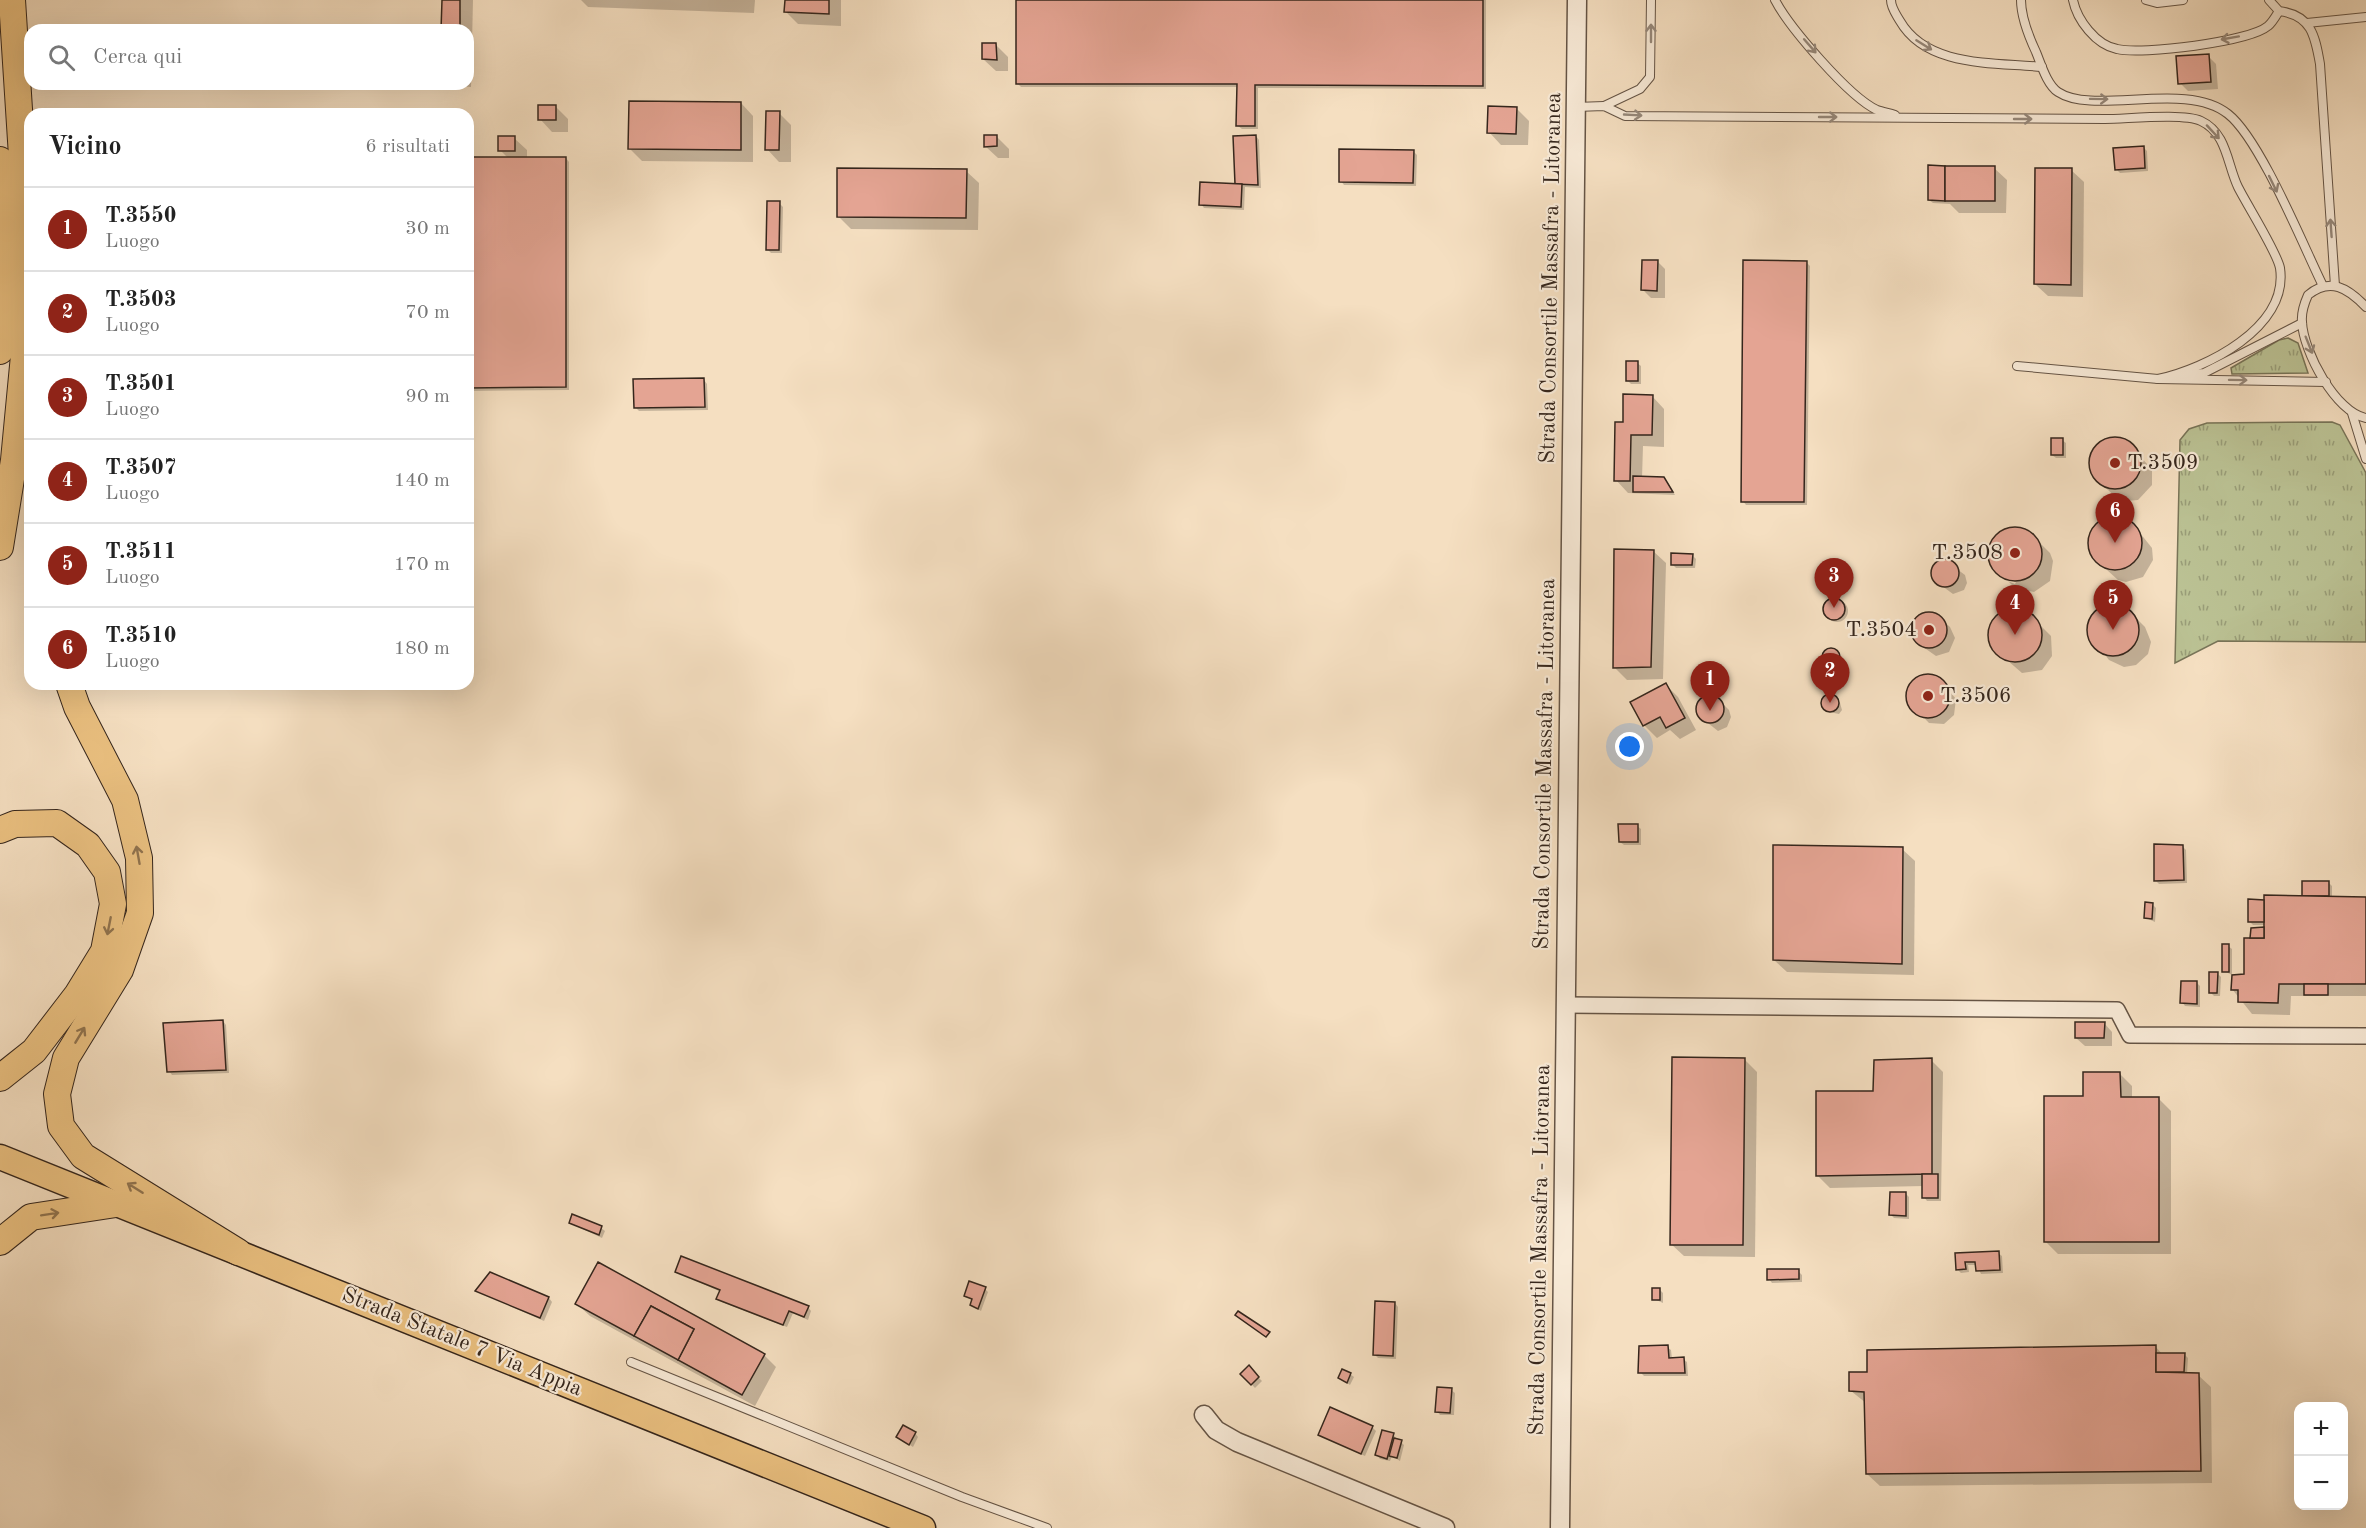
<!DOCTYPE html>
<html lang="it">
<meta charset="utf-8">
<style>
:root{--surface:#fff;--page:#f2f2f2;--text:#222;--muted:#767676;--line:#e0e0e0;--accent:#8f2418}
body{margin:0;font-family:"Old Standard TT",serif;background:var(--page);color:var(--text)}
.controls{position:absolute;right:18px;bottom:18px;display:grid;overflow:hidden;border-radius:12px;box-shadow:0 6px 24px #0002}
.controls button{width:54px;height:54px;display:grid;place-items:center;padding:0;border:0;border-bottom:2px solid var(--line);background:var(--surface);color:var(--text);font:30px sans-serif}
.you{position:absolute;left:1630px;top:747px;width:21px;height:21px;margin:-15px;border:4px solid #fff;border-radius:50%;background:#1a73e8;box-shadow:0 0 0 9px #1a73e833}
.badge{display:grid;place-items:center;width:39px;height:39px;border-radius:50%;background:var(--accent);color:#fff;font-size:20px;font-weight:700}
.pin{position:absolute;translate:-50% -50px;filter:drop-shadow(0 2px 3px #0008)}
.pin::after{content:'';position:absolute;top:32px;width:21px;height:18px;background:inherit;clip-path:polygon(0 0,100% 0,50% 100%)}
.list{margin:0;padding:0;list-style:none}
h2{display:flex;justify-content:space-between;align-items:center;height:78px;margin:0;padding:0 24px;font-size:26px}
h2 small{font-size:20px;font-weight:400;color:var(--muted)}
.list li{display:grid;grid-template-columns:39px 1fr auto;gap:18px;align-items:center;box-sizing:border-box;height:84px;padding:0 24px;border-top:2px solid var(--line)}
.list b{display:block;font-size:22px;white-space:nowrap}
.list p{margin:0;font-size:20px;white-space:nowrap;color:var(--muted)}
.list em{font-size:20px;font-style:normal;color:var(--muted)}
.icon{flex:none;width:33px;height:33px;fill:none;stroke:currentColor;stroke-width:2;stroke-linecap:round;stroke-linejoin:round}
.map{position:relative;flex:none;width:2366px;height:1528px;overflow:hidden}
.search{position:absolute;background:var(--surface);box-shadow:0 6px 24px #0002;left:24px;top:24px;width:450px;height:66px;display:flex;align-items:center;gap:15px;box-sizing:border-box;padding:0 21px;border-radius:18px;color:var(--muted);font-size:22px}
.panel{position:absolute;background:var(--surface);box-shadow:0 6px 24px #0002;left:24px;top:108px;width:450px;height:582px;border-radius:18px}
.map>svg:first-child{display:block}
</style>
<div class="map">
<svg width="2366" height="1528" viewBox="0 0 2366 1528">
<defs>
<pattern id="grass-tufts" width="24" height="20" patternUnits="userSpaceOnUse" patternTransform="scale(1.5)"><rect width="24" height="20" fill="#bbc294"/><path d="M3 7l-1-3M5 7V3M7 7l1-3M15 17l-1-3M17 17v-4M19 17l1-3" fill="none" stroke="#999d78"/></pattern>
</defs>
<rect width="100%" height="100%" fill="#f5dfc1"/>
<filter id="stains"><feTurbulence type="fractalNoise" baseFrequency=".00333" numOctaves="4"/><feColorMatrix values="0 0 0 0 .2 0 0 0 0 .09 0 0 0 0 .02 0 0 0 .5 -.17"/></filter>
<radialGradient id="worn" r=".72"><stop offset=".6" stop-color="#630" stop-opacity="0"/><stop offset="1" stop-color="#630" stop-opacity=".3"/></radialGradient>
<!-- grass -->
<g fill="url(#grass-tufts)" stroke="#787458" stroke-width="1.5">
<polygon points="2288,338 2298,343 2308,373 2232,374 2231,368 2279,340"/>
<polygon points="2332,422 2340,425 2366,473 2366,642 2218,641 2175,663 2180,440 2189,429 2207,423"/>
</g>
<!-- shadow -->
<g fill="#0003">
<polygon points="443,0 473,0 471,87 434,84 468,84 468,30 443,30"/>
<polygon points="581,0 755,0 754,13 588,7"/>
<polygon points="786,0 841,0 841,26 798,24 786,12"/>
<polygon points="1018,0 1486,0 1486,89 1258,88 1258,129 1242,129 1238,126 1238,87 1021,87 1017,83"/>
<polygon points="996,45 1008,57 1008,71 996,71 983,59"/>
<polygon points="2208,56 2216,64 2218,89 2188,91 2180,83"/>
<polygon points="741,103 753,116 753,162 642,161 630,149"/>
<polygon points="555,106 568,119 568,132 552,132 540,119"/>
<polygon points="1516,108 1529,121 1528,145 1501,145 1489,132"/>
<polygon points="779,113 791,125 791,162 779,162 767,149"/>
<polygon points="996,136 1009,149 1009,158 998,158 985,146"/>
<polygon points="1256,136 1259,140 1261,188 1245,187 1244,210 1204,208 1201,204 1237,186"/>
<polygon points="514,138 527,150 527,158 566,158 569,162 569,390 468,391 468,158 508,158 500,150"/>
<polygon points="2143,147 2147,151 2148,171 2120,173 2116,169"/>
<polygon points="1413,151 1417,155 1416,186 1344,185 1341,181"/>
<polygon points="1994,168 2007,180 2006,213 1959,213 1950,204 1933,203 1929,200"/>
<polygon points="2071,170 2084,182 2083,297 2048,296 2035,284"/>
<polygon points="966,171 979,183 978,230 851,229 838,216"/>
<polygon points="779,203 783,207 782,253 771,253 767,249"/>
<polygon points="1657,261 1665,269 1665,298 1651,298 1643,290"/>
<polygon points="1806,262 1810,266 1807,505 1746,505 1743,501"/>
<polygon points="1637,363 1641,366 1641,384 1631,384 1627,380"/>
<polygon points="704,380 707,384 708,410 639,411 635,407"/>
<polygon points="1652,396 1664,409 1664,447 1643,446 1642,478 1667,482 1675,495 1628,493 1616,480 1624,424"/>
<polygon points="2113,439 2125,441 2152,469 2152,485 2138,500 2126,501 2118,499 2098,481 2092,471 2094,451 2106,440"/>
<polygon points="2062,440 2066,443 2066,458 2056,458 2052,455"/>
<polygon points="2118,517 2136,528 2152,548 2153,560 2143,577 2126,582 2118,580 2095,559 2089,540 2099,523"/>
<polygon points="2020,529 2037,540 2050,553 2053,561 2050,581 2034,592 2015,588 2008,581 2015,584 2016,582 2006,577 2006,579 1991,558 1995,539 2008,530"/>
<polygon points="1653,551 1666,563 1663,679 1627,680 1614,667"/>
<polygon points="1692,555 1696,559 1695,568 1676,568 1672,564"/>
<polygon points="1946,561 1965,575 1967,583 1964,590 1953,594 1938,583 1933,572 1939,562"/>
<circle cx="1837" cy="611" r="11"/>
<polygon points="2114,606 2132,614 2145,627 2151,642 2148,654 2136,665 2124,667 2109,660 2090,636 2089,628 2096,613"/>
<polygon points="2022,610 2029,614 2051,636 2052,656 2042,670 2022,673 1993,648 1990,628 1993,621 2002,613"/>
<polygon points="1926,614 1941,619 1950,627 1955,638 1949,652 1936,656 1916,642 1912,631 1916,620"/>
<circle cx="1833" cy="659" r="8"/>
<polygon points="1922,677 1938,678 1956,699 1954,715 1944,724 1929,723 1909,702 1911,687"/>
<polygon points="1666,685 1678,697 1696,730 1680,739 1670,730 1657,738 1644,725"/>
<polygon points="1830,696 1840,703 1842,710 1839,714 1829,712 1823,704"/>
<polygon points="1709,697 1720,701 1729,710 1731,717 1727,727 1718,731 1699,716 1697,709 1702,699"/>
<polygon points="1637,826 1641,829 1641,845 1624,845 1620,842"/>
<polygon points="2182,846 2186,850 2187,883 2159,884 2155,880"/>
<polygon points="1902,849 1915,861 1914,975 1787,972 1774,960"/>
<polygon points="2329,883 2332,886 2332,898 2366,898 2366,996 2291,996 2290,1015 2252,1014 2232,989 2245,975 2252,939 2265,925 2253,925 2249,921 2264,901 2305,897"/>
<polygon points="2152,904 2156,908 2155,922 2146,918"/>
<polygon points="2228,946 2232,949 2232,975 2224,971"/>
<polygon points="2217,973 2221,977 2220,996 2214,996 2210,992"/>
<polygon points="2196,982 2200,986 2200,1007 2185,1006 2182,1002"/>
<polygon points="223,1021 226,1025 229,1073 172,1075 169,1071"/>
<polygon points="2104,1023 2112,1032 2112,1046 2085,1046 2076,1038"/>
<polygon points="1745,1060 1757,1072 1755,1257 1684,1256 1671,1244"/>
<polygon points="1931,1060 1943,1072 1941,1201 1927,1201 1924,1197 1924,1186 1830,1188 1818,1176 1874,1093"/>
<polygon points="2120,1074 2132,1086 2132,1098 2158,1098 2171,1111 2171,1254 2058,1254 2046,1242 2084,1098"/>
<polygon points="1906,1194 1909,1197 1909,1219 1894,1218 1891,1215"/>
<polygon points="570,1223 601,1228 605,1231 602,1238"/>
<polygon points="1998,1253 2002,1256 2003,1273 1981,1274 1977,1265 1968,1265 1969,1272 1961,1273 1957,1269 1957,1254"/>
<polygon points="1798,1271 1802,1275 1802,1282 1772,1283 1769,1279"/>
<polygon points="677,1272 808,1307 811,1311 808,1320 793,1313 787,1327 722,1302 718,1298 721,1292"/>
<polygon points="985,1289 988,1292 981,1311 972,1305 973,1300 965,1295"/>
<polygon points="1659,1289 1663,1293 1663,1303 1654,1299"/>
<polygon points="477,1291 549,1298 552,1302 544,1321"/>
<polygon points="1395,1303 1398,1307 1396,1359 1378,1358 1374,1354"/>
<polygon points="577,1304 764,1355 776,1367 755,1406 590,1316"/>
<polygon points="2155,1346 2163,1355 2184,1354 2188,1358 2187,1374 2198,1375 2211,1387 2212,1483 1880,1486 1867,1474 1866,1403 1851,1391"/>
<polygon points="1667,1347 1671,1350 1672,1359 1683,1359 1687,1362 1688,1376 1644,1376 1640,1372"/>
<polygon points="1249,1368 1262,1381 1255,1388 1242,1374"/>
<polygon points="1350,1374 1354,1377 1350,1385 1340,1378"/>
<polygon points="1451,1390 1455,1393 1454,1415 1440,1415 1437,1411"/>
<polygon points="1372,1427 1376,1431 1365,1456 1320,1435"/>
<polygon points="915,1433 918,1437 913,1447 898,1437"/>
<polygon points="1393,1435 1404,1445 1400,1461 1392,1456 1390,1461 1380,1459 1377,1455"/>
</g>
<!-- building -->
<g fill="#e4a493" stroke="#35261c" stroke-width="1.5">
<polygon points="442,0 460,0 460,30 441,30"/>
<polygon points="785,0 829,0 829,14 784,12"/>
<polygon points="1016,0 1483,0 1483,86 1255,85 1255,126 1236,126 1237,84 1016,84"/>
<polygon points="982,43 996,43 997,60 982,59"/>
<polygon points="2209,54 2211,82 2178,84 2176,56"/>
<polygon points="629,101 741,102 741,150 628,149"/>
<rect x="538" y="105" width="18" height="15"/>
<polygon points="1488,106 1517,107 1516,134 1487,133"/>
<polygon points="766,111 780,111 779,150 765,150"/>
<polygon points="984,135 997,135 997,146 984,147"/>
<polygon points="1256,135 1258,185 1235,184 1233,136"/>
<rect x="498" y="136" width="17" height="15"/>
<polygon points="2144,146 2145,168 2115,170 2113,148"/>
<polygon points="1339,149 1414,150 1413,183 1339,182"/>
<polygon points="468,157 566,157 566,387 468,388"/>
<polygon points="1928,165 1945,166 1945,201 1928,200"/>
<rect x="1945" y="166" width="50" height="35"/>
<polygon points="837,168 967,169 966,218 837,217"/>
<polygon points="2035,168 2072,168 2071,285 2034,284"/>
<polygon points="1200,182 1242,184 1241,207 1199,205"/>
<polygon points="767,201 780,201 779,250 766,250"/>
<polygon points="1642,260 1658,260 1657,291 1641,290"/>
<polygon points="1743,260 1807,261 1804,502 1741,502"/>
<rect x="1626" y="361" width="12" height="20"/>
<polygon points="704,378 705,407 634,408 633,379"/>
<polygon points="1623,394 1653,395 1652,435 1631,435 1630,481 1614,481 1615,422 1623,422"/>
<circle cx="2115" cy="463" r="26"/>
<rect x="2051" y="438" width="12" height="17"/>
<polygon points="1633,476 1664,477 1673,492 1633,492"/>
<circle cx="2115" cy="543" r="27"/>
<circle cx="2015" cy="554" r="27"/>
<polygon points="1614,549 1654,550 1651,667 1613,668"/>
<polygon points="1671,553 1693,554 1692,565 1671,565"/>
<circle cx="1945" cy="573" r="14"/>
<circle cx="1834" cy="609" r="11"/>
<circle cx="2113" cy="630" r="26"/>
<circle cx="2015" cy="635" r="27"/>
<circle cx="1929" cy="630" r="18"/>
<circle cx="1831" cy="657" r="9"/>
<circle cx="1928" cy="696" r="22"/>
<polygon points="1666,683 1685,718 1666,728 1660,717 1643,726 1630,702"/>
<circle cx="1830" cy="703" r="9"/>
<circle cx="1710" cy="709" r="14"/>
<polygon points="1618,824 1638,824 1638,842 1619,842"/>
<polygon points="2154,844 2183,845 2184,880 2154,881"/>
<polygon points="1773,845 1903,847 1902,964 1773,960"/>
<rect x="2302" y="881" width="27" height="15"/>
<polygon points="2264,895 2366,897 2366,984 2279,984 2278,1003 2238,1002 2238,990 2231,990 2232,975 2244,974 2244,938 2264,938"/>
<polygon points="2248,899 2264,900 2264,922 2248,922"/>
<polygon points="2145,902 2153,903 2152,919 2144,918"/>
<polygon points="2264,927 2264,938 2250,938 2251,928"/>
<rect x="2222" y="944" width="7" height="28"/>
<polygon points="2209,972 2218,972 2217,993 2209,993"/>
<polygon points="2181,981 2197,981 2197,1004 2180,1003"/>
<rect x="2304" y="984" width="24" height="11"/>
<polygon points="223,1020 226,1070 167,1072 163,1023"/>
<polygon points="2075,1022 2105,1022 2104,1038 2075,1038"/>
<polygon points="1672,1057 1745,1058 1743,1245 1670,1245"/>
<polygon points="1932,1058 1932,1174 1816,1176 1816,1091 1873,1091 1874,1060"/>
<polygon points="2083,1072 2120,1072 2121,1097 2159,1097 2159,1242 2044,1242 2044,1096 2083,1096"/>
<rect x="1922" y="1174" width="16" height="24"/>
<polygon points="1890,1192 1906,1192 1906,1216 1889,1215"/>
<polygon points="572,1214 602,1226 599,1235 569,1223"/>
<polygon points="1999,1251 2000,1270 1976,1271 1975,1262 1965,1262 1966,1269 1956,1270 1955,1253"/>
<polygon points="681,1256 809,1306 804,1317 789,1311 783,1325 716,1299 720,1290 675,1272"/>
<polygon points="598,1262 765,1354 742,1395 678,1360 694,1329 651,1306 634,1336 575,1304"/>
<polygon points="1767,1269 1799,1269 1799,1279 1767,1280"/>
<polygon points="490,1272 549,1297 540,1318 475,1291"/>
<polygon points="969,1281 986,1287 978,1309 970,1305 972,1299 964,1296"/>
<rect x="1652" y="1288" width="8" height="12"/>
<polygon points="1375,1301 1395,1302 1393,1356 1373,1355"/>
<polygon points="651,1306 694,1329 678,1360 634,1336"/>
<polygon points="1238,1311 1270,1332 1266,1337 1235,1315"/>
<polygon points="1668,1345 1669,1358 1684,1357 1685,1373 1638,1373 1639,1346"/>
<polygon points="2156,1345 2156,1372 2199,1373 2201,1471 1866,1474 1864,1392 1849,1391 1849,1372 1867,1372 1867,1350"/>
<polygon points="2156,1353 2185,1353 2184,1372 2156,1372"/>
<polygon points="1249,1365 1259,1377 1251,1385 1240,1374"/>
<polygon points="1342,1369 1351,1373 1347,1383 1338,1378"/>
<polygon points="1437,1387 1452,1388 1450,1413 1435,1412"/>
<polygon points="1330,1407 1373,1426 1361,1454 1318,1435"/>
<polygon points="903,1425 916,1432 909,1445 896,1437"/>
<polygon points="1382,1430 1394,1433 1387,1459 1375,1455"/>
<polygon points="1394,1438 1402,1440 1397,1458 1389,1456"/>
</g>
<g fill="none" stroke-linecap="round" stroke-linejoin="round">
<defs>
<g id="service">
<path d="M1775 0C1789 27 1849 97 1877 110 1882 112 1889 113 1895 115"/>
<path d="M1891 0C1891 8 1896 14 1900 21 1927 68 1995 62 2042 67"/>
<path d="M2021 0C2021 17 2029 37 2036 52 2041 64 2047 85 2058 92 2094 116 2186 80 2228 114 2260 139 2303 245 2323 286"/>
<path d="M2073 0C2077 20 2096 45 2117 49 2142 55 2249 42 2268 26 2272 23 2276 16 2279 11"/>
<polyline points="2146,0 2157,3 2183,0"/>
<path d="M2269 0 2279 11C2311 15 2315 35 2320 64L2335 286"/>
<polyline points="2307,23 2366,17"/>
<polyline points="1604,106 1640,89 1650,77 1651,0"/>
<path d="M1576 107 1604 106 1625 116 2105 119C2127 119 2183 113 2201 121 2227 133 2227 164 2238 187 2247 205 2277 252 2280 268 2289 328 2205 369 2158 379"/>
<path d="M2366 307C2348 288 2330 277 2308 295 2304 304 2301 312 2302 322 2303 351 2336 413 2366 418"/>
<polyline points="2017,366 2158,379 2326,382"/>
<polyline points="2186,375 2204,373 2302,323"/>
<polyline points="2352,413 2366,459"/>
<polyline points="631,1362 962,1497 1047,1528"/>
</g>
<polyline id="minor" points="1566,1005 2117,1010 2130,1035 2366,1036"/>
<g id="tertiary">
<polyline points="1204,1415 1216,1430 1237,1442 1445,1528"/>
<polyline points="1560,1528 1577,0"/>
</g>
<polyline id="primary" points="0,1157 923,1528"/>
<g id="trunk">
<polyline points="0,160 3,277 0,351"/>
<polyline points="0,547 14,460 25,345 27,234 12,0"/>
<polyline points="69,684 77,707 125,800 139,858 140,913 120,970 66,1058 57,1094 61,1126 83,1156 238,1252"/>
<polyline points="0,830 15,824 57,823 88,845 107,872 113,904 104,951 77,995 34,1051 0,1078"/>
<polyline points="0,1242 31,1217 116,1204"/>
</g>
</defs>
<!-- service casing -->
<use href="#service" stroke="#655445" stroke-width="10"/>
<!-- minor casing -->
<use href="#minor" stroke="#655445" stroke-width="18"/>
<!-- tertiary casing -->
<use href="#tertiary" stroke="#655445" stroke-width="21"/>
<!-- primary casing -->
<use href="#primary" stroke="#35261c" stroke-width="27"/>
<!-- trunk casing -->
<use href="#trunk" stroke="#35261c" stroke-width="28"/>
<!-- service -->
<use href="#service" stroke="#f8ead7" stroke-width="8"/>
<!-- minor -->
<use href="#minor" stroke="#f8ead7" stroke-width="15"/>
<!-- tertiary -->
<use href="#tertiary" stroke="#f8ead7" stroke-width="18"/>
<!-- primary -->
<use href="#primary" stroke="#eac080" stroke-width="24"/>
<!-- trunk -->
<use href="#trunk" stroke="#eac080" stroke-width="26"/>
</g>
<!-- one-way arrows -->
<defs><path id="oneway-shaft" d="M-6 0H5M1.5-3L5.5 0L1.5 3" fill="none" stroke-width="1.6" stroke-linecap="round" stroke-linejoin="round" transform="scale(1.5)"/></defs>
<g stroke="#96887a">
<use href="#oneway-shaft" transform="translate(1651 33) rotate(-90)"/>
<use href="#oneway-shaft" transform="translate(2230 38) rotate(170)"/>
<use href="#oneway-shaft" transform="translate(1924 45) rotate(32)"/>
<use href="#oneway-shaft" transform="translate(1810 46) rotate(49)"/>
<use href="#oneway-shaft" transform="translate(2099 99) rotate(1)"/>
<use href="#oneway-shaft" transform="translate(1633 115) rotate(3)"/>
<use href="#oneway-shaft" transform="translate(1828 117)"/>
<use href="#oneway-shaft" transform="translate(2023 119)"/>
<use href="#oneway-shaft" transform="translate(2213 132) rotate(47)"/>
<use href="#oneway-shaft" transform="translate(2273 184) rotate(64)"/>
<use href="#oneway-shaft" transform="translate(2331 228) rotate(-94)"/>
<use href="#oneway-shaft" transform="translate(2309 345) rotate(68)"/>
<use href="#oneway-shaft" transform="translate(2238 380) rotate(1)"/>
</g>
<g stroke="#90734e">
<use href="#oneway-shaft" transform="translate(138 855) rotate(-100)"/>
<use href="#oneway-shaft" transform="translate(109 926) rotate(101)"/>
<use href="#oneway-shaft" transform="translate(80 1035) rotate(-59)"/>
<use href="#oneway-shaft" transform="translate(135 1188) rotate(-148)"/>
<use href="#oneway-shaft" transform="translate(50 1214) rotate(-9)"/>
</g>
<!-- markers -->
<g fill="#8f2418" stroke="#f8ead7" stroke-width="2">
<circle cx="2115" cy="463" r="6"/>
<circle cx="2015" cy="553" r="6"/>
<circle cx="1929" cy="630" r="6"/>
<circle cx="1928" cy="696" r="6"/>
</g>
<g text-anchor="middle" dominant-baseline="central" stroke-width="4.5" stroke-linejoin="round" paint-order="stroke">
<!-- street labels -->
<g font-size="22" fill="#35261c" stroke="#f8ead7">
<text transform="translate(1551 278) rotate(-89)">Strada Consortile Massafra - Litoranea</text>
<text transform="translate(1545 764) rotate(-89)">Strada Consortile Massafra - Litoranea</text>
<text transform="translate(1540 1250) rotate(-89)">Strada Consortile Massafra - Litoranea</text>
<text transform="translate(462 1342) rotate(22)">Strada Statale 7 Via Appia</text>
</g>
<!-- poi labels -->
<g font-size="22" fill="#35261c" stroke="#f8ead7" text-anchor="start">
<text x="2127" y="463">T.3509</text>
<text x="2003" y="553" text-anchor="end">T.3508</text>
<text x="1917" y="630" text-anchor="end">T.3504</text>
<text x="1940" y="696">T.3506</text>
</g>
</g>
<rect width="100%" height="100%" filter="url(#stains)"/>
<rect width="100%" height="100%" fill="url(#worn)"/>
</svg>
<div class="controls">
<button>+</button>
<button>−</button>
</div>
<div class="you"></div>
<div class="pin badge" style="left:1710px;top:711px">1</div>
<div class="pin badge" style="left:1830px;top:703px">2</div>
<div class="pin badge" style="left:1834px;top:608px">3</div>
<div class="pin badge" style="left:2015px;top:635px">4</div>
<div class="pin badge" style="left:2113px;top:630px">5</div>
<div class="pin badge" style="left:2115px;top:543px">6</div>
<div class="search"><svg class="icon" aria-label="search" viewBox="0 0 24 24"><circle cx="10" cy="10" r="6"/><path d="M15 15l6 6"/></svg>Cerca qui</div>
<section class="panel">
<h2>Vicino<small>6 risultati</small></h2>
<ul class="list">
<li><span class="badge">1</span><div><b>T.3550</b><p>Luogo</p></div><em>30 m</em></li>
<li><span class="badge">2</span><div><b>T.3503</b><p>Luogo</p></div><em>70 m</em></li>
<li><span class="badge">3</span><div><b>T.3501</b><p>Luogo</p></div><em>90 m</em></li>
<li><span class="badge">4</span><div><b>T.3507</b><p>Luogo</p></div><em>140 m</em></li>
<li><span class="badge">5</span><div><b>T.3511</b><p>Luogo</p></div><em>170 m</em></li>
<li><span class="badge">6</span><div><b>T.3510</b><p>Luogo</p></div><em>180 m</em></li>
</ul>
</section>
</div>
